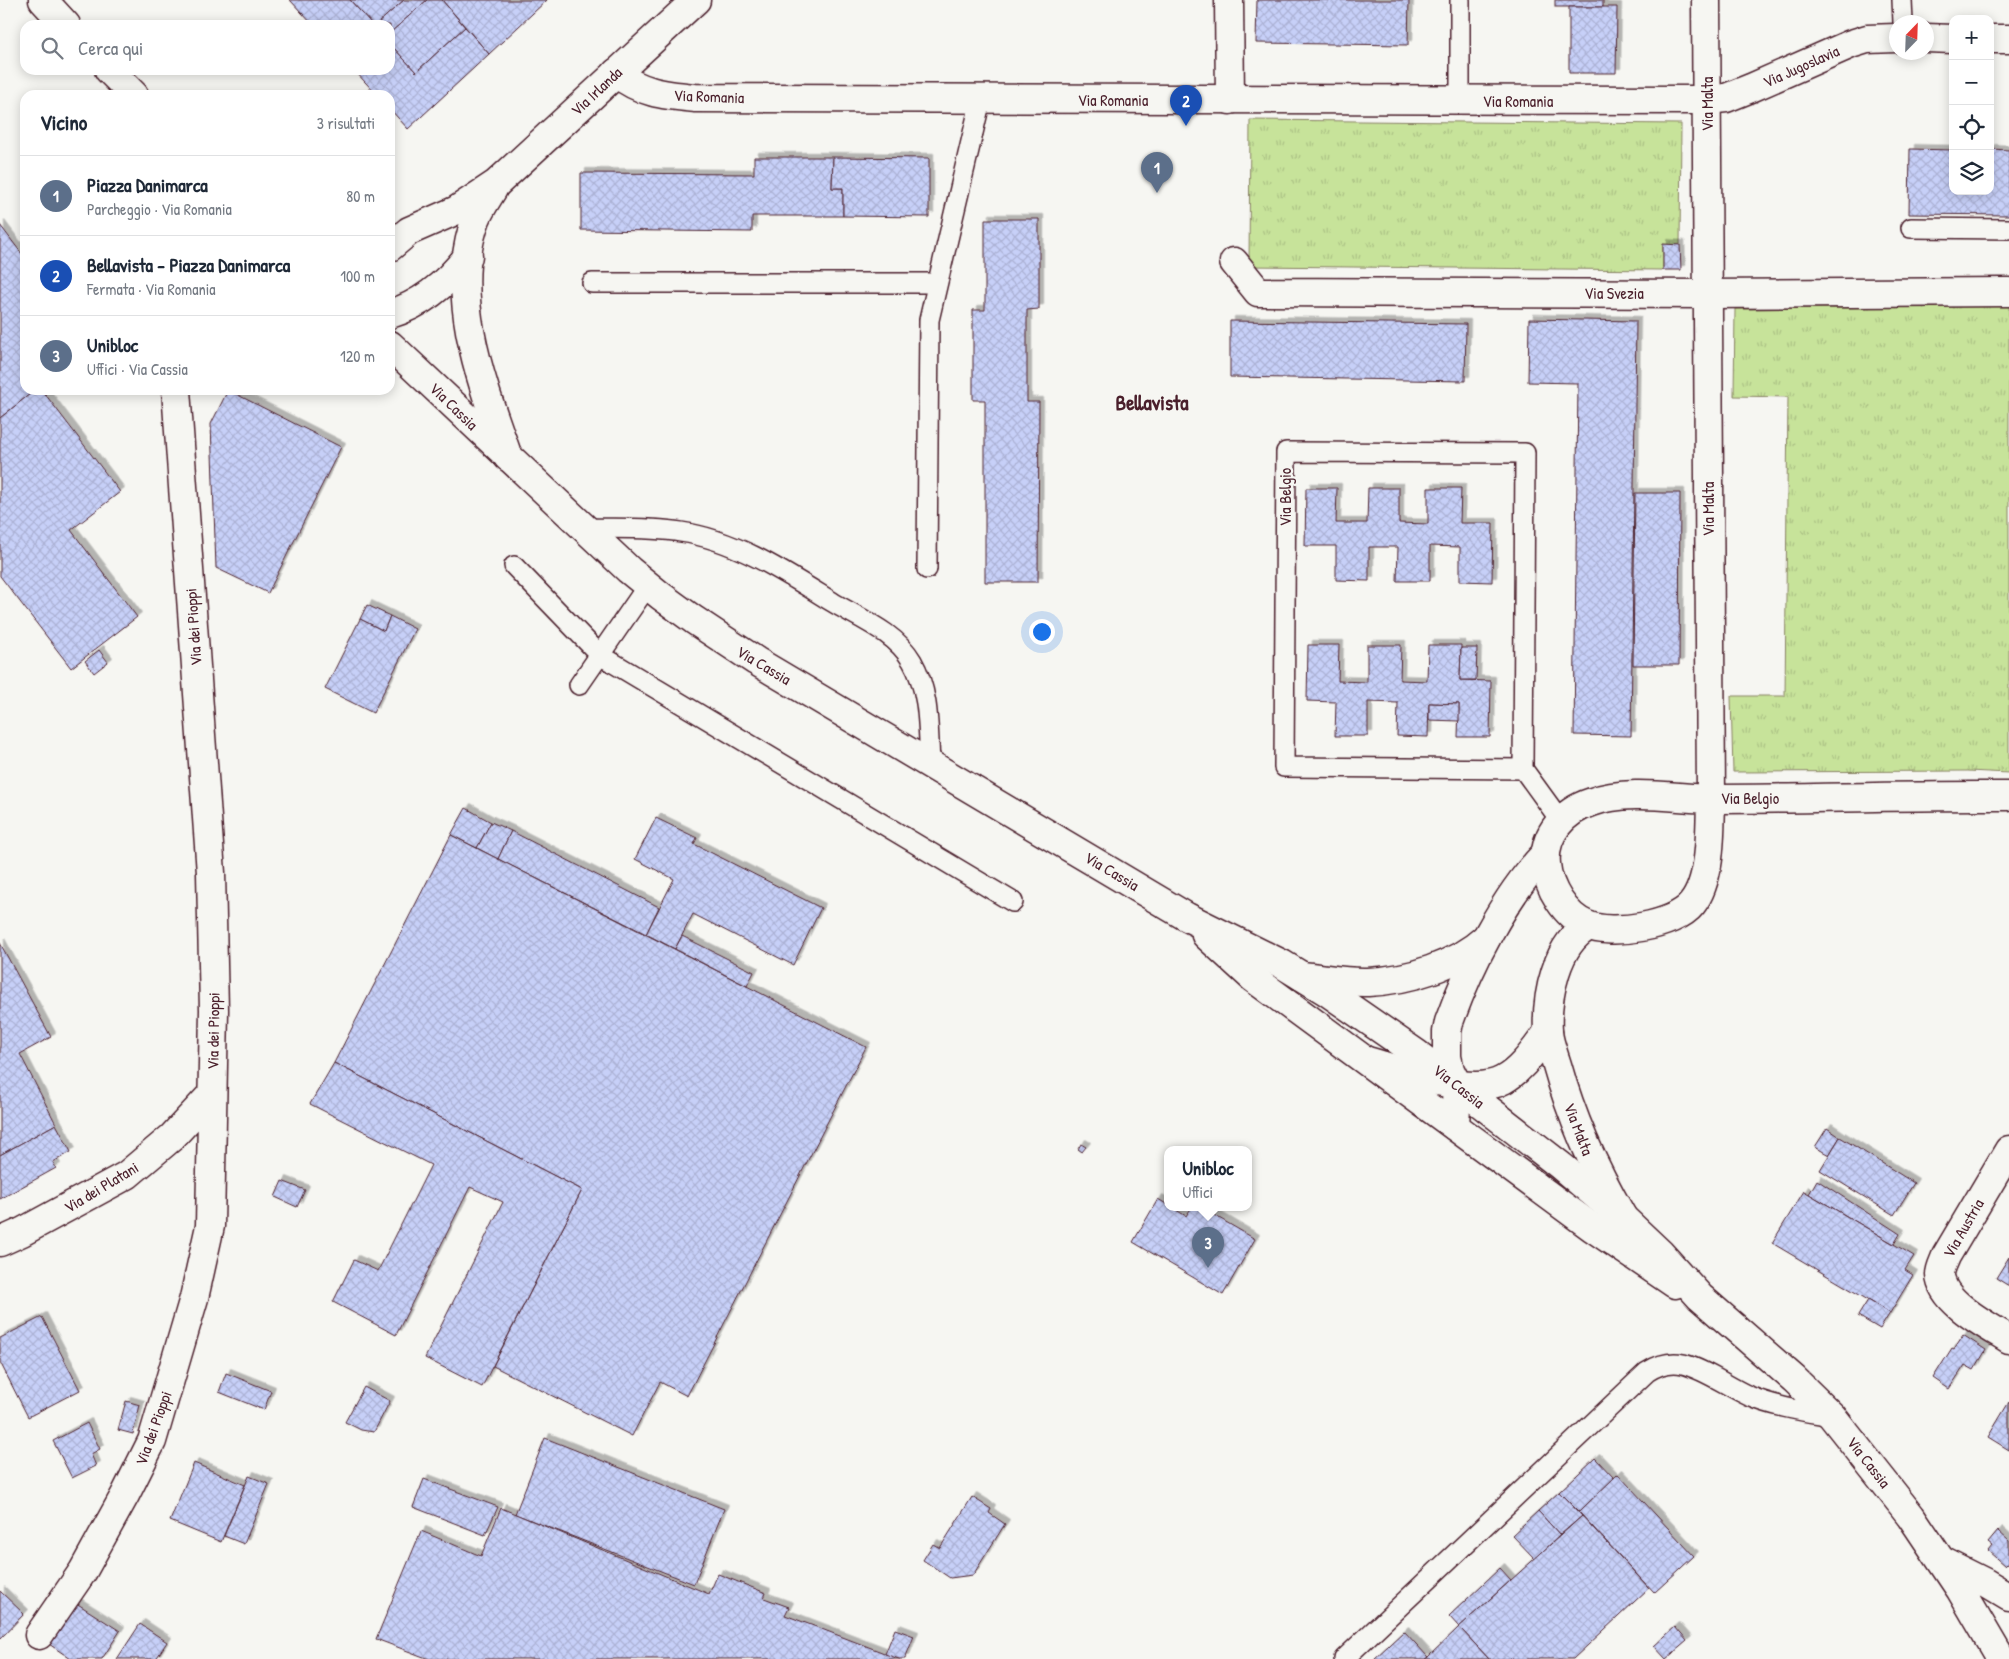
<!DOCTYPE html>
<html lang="it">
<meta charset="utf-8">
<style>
:root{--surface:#fff;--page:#f6f6f7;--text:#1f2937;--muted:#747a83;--line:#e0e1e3;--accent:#1f6fb2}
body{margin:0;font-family:"Patrick Hand",sans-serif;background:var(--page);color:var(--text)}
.controls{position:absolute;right:15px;top:15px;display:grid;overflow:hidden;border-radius:10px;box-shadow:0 2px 12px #0003}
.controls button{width:45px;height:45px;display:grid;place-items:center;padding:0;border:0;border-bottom:1px solid var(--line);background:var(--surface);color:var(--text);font:25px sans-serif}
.compass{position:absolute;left:1889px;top:15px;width:45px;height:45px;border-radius:50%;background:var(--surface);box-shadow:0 2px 12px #0003;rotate:23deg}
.you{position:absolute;left:1041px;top:631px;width:18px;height:18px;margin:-12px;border:4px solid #fff;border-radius:50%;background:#1a73e8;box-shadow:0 0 0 8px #1a73e833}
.badge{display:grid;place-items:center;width:32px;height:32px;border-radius:50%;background:var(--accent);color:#fff;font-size:16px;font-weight:700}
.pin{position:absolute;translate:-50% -41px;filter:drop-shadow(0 1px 2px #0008)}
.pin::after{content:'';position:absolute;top:26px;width:18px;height:15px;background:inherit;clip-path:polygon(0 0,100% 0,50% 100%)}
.popup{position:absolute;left:1164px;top:1146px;width:88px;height:65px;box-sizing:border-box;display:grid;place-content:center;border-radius:10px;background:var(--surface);filter:drop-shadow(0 1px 4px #0005);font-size:16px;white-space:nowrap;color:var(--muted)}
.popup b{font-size:19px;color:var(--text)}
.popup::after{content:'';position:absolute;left:50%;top:100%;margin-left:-10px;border:10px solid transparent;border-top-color:var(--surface)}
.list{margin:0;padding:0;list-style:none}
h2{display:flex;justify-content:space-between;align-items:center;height:65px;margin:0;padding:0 20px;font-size:21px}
h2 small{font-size:16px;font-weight:400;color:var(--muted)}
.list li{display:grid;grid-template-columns:32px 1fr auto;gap:15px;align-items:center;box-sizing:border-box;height:80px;padding:0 20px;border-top:1px solid var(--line)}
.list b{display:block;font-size:19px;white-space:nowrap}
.list p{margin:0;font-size:16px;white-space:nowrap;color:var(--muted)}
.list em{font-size:16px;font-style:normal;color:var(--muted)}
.icon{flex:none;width:28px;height:28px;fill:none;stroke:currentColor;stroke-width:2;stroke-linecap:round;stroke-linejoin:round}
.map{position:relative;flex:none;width:2009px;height:1659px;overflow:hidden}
.search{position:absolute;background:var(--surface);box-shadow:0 2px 12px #0003;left:20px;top:20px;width:375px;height:55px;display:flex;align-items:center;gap:12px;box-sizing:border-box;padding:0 18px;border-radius:15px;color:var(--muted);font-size:19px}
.panel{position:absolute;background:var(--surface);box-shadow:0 2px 12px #0003;left:20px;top:90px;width:375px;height:305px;border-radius:15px}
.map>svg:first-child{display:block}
</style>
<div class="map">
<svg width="2009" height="1659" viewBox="0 0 2009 1659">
<defs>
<pattern id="grass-tufts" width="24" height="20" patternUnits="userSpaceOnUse" patternTransform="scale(1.25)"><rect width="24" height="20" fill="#c7e39a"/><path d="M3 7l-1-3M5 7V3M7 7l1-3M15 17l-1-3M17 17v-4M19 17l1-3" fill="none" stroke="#acc285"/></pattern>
<pattern id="building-cross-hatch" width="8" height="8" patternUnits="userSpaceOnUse" patternTransform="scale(1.25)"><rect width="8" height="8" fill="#c7d0f8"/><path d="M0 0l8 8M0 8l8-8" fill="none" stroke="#acb2d5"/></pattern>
<filter id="shadow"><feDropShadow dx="4.5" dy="-4.5" stdDeviation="0" flood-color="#0004"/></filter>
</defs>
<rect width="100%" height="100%" fill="#f6f6f2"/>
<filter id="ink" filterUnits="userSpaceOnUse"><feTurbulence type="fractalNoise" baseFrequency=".02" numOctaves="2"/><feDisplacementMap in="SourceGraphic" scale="10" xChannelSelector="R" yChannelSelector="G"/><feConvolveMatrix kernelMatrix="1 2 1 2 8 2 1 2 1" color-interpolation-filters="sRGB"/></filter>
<g filter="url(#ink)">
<!-- grass -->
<g fill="url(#grass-tufts)" stroke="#888162">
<polygon points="1250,120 1681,124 1680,245 1663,245 1663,270 1249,266"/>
<polygon points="2009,306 2009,773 1968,771 1733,772 1731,696 1785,696 1788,397 1734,396 1735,309"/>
</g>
<!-- building -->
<g fill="url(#building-cross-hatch)" stroke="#4a1f2b" filter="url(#shadow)">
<polygon points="290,0 350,0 373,25 313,25"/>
<polygon points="350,0 404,0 376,25 373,25"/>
<polygon points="404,0 427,0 390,33 390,25 376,25"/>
<polygon points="427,0 442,0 465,27 416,72 390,44 390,33"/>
<polygon points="442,0 547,0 489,54"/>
<polygon points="1257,0 1409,0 1408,45 1256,43"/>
<rect x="1555" y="0" width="48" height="7"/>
<polygon points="1569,7 1617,7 1616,73 1569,73"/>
<polygon points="465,27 489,54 408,129 390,109 390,95 377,95 354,70 390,70 390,44 416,72"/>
<polygon points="1910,149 1953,150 1953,191 1990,191 1990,149 2009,150 2009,215 1909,214"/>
<polygon points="754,157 833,157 832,188 843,188 843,216 752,216 752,232 581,230 581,173 754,174"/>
<polygon points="833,157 929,158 929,217 843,216 843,188 832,188"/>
<polygon points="985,219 1039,219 1039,309 1027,310 1027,402 1039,402 1038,582 985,582 985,400 973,400 973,310 985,310"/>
<polygon points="0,225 25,258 25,390 35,390 0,418"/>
<polygon points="1663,244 1680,245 1681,270 1663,270"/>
<polygon points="1529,319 1636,321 1631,736 1574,735 1578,383 1528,382"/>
<polygon points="1230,321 1466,324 1465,381 1230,377"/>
<polygon points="35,390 42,390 120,492 71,530 137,617 71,668 0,576 0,418"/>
<polygon points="228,390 341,447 268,593 216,568 211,424"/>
<polygon points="1306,488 1337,488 1336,523 1367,523 1368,488 1399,488 1399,523 1428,524 1428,488 1461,488 1460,523 1493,523 1492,582 1460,581 1460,547 1430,546 1430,581 1397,581 1398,547 1369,547 1369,581 1336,580 1336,546 1305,546"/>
<polygon points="1635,493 1680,493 1679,665 1633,665"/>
<polygon points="367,605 390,616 384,631 360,619"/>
<polygon points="390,616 415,629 373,713 325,689 360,619 384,631"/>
<polygon points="1308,645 1339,645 1338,681 1367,682 1367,645 1401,645 1400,680 1427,681 1428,645 1461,645 1460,680 1491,681 1490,737 1458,737 1459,704 1429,703 1428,737 1397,736 1398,703 1368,702 1368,736 1335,736 1336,702 1307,701"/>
<polygon points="1461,648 1477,648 1476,680 1460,680"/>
<polygon points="99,650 108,662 94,673 85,661"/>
<polygon points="1429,703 1459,704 1459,721 1429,720"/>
<polygon points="466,808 491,822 477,848 451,835"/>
<polygon points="656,818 697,838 694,844 821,908 793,965 693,914 675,949 646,934 674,879 635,859"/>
<polygon points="491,822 511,831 498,859 477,848"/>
<polygon points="511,831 659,907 646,934 498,859"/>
<polygon points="451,835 866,1047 687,1396 660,1382 632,1436 493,1366 582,1190 334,1063"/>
<polygon points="682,936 754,972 747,986 675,949"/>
<polygon points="0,943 51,1037 20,1054 56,1124 0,1155"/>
<polygon points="334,1063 582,1190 482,1387 425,1358 503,1202 470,1187 396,1335 333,1302 354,1260 378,1271 431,1165 310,1104"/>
<polygon points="56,1124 71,1152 53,1162 56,1168 0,1199 0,1155"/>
<polygon points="1827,1128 1840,1137 1829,1155 1815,1147"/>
<polygon points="1840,1137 1914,1183 1894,1215 1820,1170"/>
<polygon points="1081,1144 1086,1147 1082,1152 1078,1149"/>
<polygon points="1817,1180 1900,1234 1894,1244 1809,1194"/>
<polygon points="282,1181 305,1190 297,1207 275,1197"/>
<polygon points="1804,1191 1914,1256 1905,1270 1913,1275 1890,1313 1772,1243"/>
<polygon points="1158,1199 1186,1216 1192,1207 1200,1207 1255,1239 1223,1295 1133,1242"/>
<polygon points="2009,1257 2009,1286 1996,1278"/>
<polygon points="1868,1300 1890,1313 1880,1329 1858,1316"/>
<polygon points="42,1317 80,1390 28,1417 0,1362 0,1338"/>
<polygon points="1963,1335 1986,1350 1974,1370 1965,1365 1949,1389 1933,1378 1952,1348 1954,1349"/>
<polygon points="226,1373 271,1391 264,1410 219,1392"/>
<polygon points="364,1387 390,1401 374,1432 361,1430 345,1422"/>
<polygon points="126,1401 140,1405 133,1434 118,1430"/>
<polygon points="2009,1402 2009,1450 1988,1437"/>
<polygon points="87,1423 100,1449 91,1454 96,1466 72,1478 53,1441"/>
<polygon points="545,1438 724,1509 694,1584 515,1514"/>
<polygon points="1595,1458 1614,1478 1579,1512 1559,1492"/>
<polygon points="194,1463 245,1485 221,1542 170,1521"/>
<polygon points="1618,1474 1694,1556 1654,1593 1579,1512"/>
<polygon points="249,1476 269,1484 244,1544 224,1536"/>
<polygon points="424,1479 498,1507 485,1535 413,1507"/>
<polygon points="1559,1492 1582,1516 1560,1535 1538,1511"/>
<polygon points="972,1497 991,1509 989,1513 1005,1524 973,1575 950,1578 923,1560 933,1544 940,1548"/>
<polygon points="501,1508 709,1594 718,1574 766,1593 764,1598 789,1607 785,1615 900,1659 429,1659 376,1639 421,1531 481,1556"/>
<polygon points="1538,1511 1560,1535 1535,1559 1512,1535"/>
<polygon points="1582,1516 1649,1588 1573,1659 1489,1659 1459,1627"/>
<polygon points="1998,1531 2009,1541 2009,1562 2005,1566 1988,1551 1992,1546 1988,1543"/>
<polygon points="1500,1568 1511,1580 1459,1627 1449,1616"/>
<polygon points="0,1591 24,1614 0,1639"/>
<polygon points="73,1601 120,1631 102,1659 71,1659 46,1642"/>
<polygon points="140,1624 167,1642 156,1659 117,1659"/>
<polygon points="1459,1627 1489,1659 1425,1659 1428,1657"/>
<polygon points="1675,1627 1687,1641 1666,1659 1654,1646"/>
<polygon points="895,1629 914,1636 905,1659 899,1659 885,1654"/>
<polygon points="1404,1631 1428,1657 1425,1659 1374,1659"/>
</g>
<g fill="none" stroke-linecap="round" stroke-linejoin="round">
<defs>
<g id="service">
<polyline points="1460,0 1460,101"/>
<polyline points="1902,0 1903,22"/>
<polyline points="1911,228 2009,229"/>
<polyline points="592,283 937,283"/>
<path d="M583 528C615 529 649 527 681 532 737 540 787 574 834 603 861 619 896 633 912 661 930 692 928 729 930 764"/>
<polyline points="514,566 600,655 1013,902"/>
<polyline points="927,569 929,320 981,99"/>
<polyline points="579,685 648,585"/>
<polyline points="1523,769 1525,453 1286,452 1284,767 1523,769 1560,820"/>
<path d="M1344 1659 1647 1372C1658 1365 1669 1361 1683 1364 1706 1370 1727 1386 1749 1396 1775 1407 1803 1411 1831 1416"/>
</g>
<polyline id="pedestrian" points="1234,262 1258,292 1707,294 2009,292"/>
<g id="minor">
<polyline points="1229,0 1230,100"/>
<path d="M1706 0 1711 799C1710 829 1712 879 1692 904 1675 926 1611 936 1587 925 1565 916 1548 888 1546 864 1543 834 1564 811 1592 802 1627 789 1675 798 1712 799 1811 799 1910 795 2009 796"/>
<polyline points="1926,38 1953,39"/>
<polyline points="1990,39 2009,39"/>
<path d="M616 73C641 93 664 95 695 98L1707 100 1726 98 1751 88 1851 44 1867 39 1896 38"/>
<path d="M493 189C487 199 480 209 476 219 447 295 483 386 508 457"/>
<polyline points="390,247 409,231 457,210 496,184 696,0"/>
<path d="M390 314C423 304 448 282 468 256"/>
<path d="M1589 926C1556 943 1546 997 1548 1032 1549 1043 1554 1055 1557 1065 1572 1119 1594 1168 1622 1216"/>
<path d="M1302 976C1324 978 1347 983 1368 982 1409 980 1455 966 1486 938"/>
<path d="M1367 1061C1401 1070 1471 1098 1503 1080 1522 1070 1535 1049 1548 1032"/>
<path d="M1455 1126 1457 1084 1450 1070 1447 1057V1032L1449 1022C1469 966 1504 896 1545 854"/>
<path d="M2009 1150 1946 1256C1944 1262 1940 1268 1940 1275 1941 1302 1988 1326 2009 1339"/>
<polyline points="0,1242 22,1232 127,1175 172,1137 211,1095"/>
<polyline points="1942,1561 1984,1582 2009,1597"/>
<polyline points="39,1635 83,1571 125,1495 152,1441 194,1298 210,1226 214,1010 211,873 176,390"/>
</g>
<g id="secondary">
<polyline points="43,0 66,25"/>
<polyline points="109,70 134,95"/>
<polyline points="390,345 629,570 661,596 694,620 756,661 1187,917 1282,964 1326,991 1417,1054 1561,1166 1624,1219 1660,1253 1700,1297 1794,1379 1832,1416 1911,1516 1960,1589 2001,1659"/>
<polyline points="1206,935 1253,978 1593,1228 1675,1284"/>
</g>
</defs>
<!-- service casing -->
<use href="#service" stroke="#4a1f2b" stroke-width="22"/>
<!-- pedestrian casing -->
<use href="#pedestrian" stroke="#4a1f2b" stroke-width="31"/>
<!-- minor casing -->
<use href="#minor" stroke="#4a1f2b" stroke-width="31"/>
<!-- secondary casing -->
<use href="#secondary" stroke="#4a1f2b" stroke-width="31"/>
<!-- service -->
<use href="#service" stroke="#f6f6f2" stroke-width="19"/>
<!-- pedestrian -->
<use href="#pedestrian" stroke="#f6f6f2" stroke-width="28"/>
<!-- minor -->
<use href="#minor" stroke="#f6f6f2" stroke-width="28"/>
<!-- secondary -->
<use href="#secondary" stroke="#f6f6f2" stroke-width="28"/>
</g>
</g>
<g text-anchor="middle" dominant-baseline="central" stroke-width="4.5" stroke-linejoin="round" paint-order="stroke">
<!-- street labels -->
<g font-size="16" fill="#4a1f2b" stroke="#f6f6f2">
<text transform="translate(1801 66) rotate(-24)">Via Jugoslavia</text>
<text transform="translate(596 91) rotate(-43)">Via Irlanda</text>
<text transform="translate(709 96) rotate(2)">Via Romania</text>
<text x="1113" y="100">Via Romania</text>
<text x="1518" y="101">Via Romania</text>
<text transform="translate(1707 104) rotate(-90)">Via Malta</text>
<text x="1614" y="293">Via Svezia</text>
<text transform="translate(454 406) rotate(44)">Via Cassia</text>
<text transform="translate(1285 497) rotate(-90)">Via Belgio</text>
<text transform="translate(1708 509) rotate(-90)">Via Malta</text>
<text transform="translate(193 627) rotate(-94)">Via dei Pioppi</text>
<text transform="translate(764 665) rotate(31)">Via Cassia</text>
<text x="1750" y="798">Via Belgio</text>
<text transform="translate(1112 871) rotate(31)">Via Cassia</text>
<text transform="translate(213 1031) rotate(-89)">Via dei Pioppi</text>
<text transform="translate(1459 1086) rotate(38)">Via Cassia</text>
<text transform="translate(1579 1129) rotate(69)">Via Malta</text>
<text transform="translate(101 1187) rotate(-31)">Via dei Platani</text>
<text transform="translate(1963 1228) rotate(-60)">Via Austria</text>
<text transform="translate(153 1428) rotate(-70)">Via dei Pioppi</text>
<text transform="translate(1869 1462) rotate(52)">Via Cassia</text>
</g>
<!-- district labels -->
<g font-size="21" font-weight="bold" fill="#4a1f2b" stroke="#f6f6f2">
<text x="1152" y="402">Bellavista</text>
</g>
</g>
</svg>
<div class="controls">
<button>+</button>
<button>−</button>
<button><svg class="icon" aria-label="locate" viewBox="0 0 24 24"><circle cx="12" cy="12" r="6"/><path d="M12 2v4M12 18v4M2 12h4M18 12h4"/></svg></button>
<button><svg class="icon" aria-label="layers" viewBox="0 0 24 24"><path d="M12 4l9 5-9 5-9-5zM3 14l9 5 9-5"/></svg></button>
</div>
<svg class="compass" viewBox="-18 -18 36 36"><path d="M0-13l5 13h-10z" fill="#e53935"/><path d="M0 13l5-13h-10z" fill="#747a83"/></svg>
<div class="you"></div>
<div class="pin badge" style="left:1157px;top:193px;background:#5c6f8a">1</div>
<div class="pin badge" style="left:1186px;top:126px;background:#1a4fb4">2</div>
<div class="pin badge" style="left:1208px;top:1268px;background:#5c6f8a">3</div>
<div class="popup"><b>Unibloc</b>Uffici</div>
<div class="search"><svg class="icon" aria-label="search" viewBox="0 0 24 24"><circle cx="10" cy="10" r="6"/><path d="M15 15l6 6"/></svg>Cerca qui</div>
<section class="panel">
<h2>Vicino<small>3 risultati</small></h2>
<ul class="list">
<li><span class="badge" style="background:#5c6f8a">1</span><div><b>Piazza Danimarca</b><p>Parcheggio · Via Romania</p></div><em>80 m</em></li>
<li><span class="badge" style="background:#1a4fb4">2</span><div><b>Bellavista - Piazza Danimarca</b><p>Fermata · Via Romania</p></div><em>100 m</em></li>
<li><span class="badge" style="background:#5c6f8a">3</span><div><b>Unibloc</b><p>Uffici · Via Cassia</p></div><em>120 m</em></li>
</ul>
</section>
</div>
